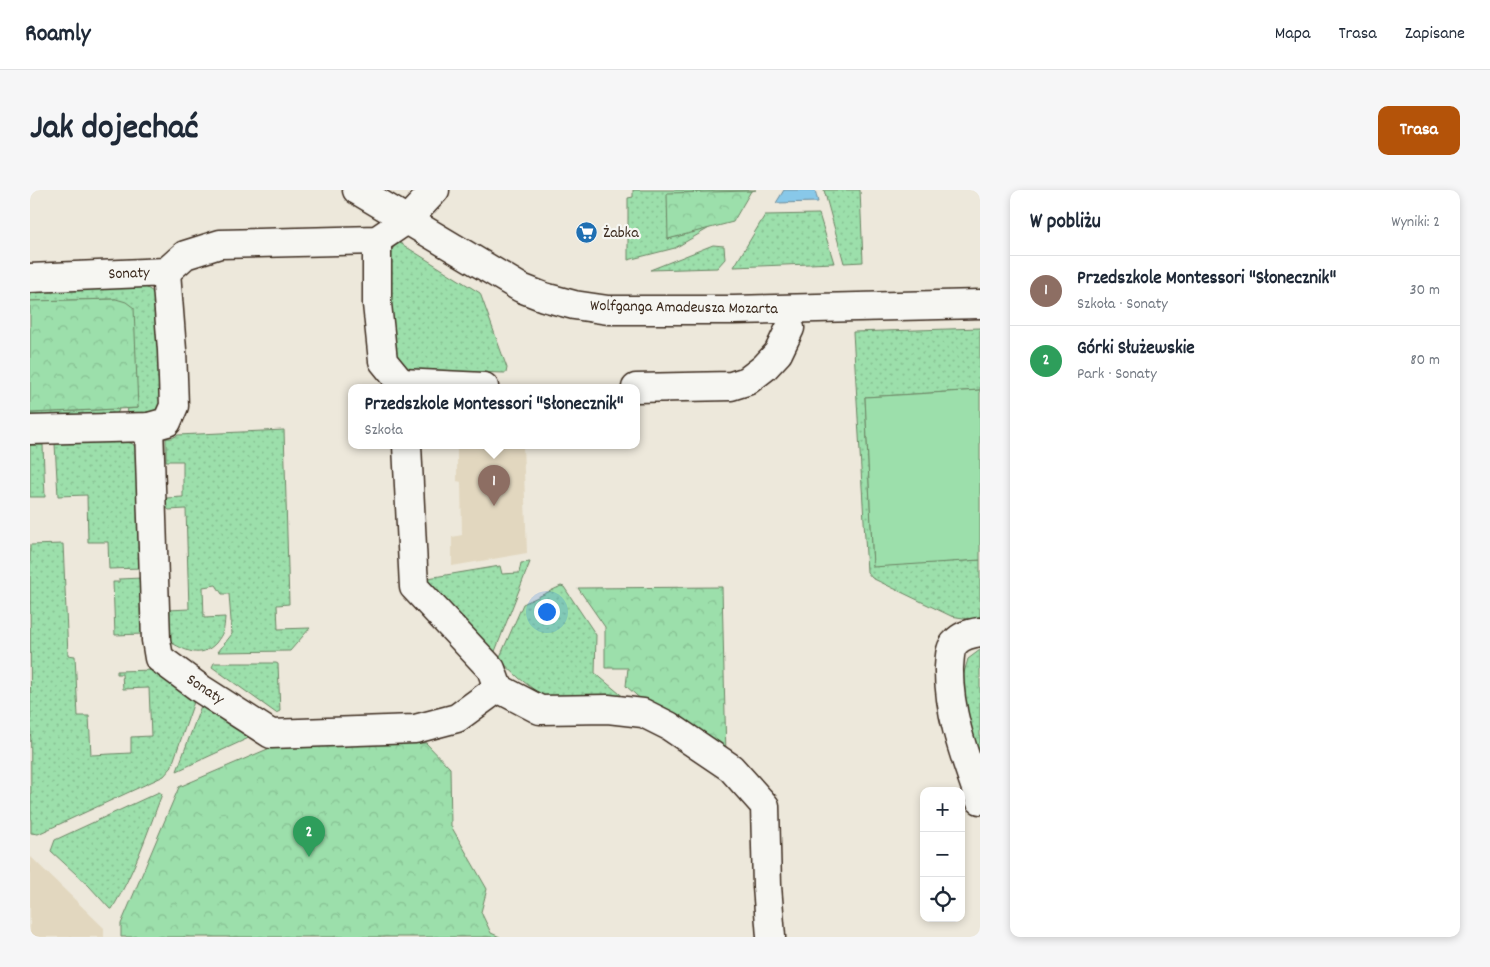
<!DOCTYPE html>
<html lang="pl">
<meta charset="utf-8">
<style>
:root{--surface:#fff;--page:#f6f6f7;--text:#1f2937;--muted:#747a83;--line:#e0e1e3;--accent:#b45309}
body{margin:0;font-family:Dekko,sans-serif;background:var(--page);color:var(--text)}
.controls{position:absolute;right:15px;bottom:15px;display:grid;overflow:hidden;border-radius:10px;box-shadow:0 2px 8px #0003}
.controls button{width:45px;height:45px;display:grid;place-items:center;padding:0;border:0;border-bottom:1px solid var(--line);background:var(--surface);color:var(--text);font:25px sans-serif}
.you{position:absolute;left:516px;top:421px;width:18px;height:18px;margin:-12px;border:4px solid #fff;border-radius:50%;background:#1a73e8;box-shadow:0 0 0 8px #1a73e833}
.badge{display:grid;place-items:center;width:32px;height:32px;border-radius:50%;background:var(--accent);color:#fff;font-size:16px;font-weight:700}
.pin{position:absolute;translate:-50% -41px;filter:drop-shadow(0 1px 2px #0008)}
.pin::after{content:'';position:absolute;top:26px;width:18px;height:15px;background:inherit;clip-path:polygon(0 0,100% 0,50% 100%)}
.popup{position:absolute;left:318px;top:194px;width:292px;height:65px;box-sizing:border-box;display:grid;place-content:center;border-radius:10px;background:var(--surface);filter:drop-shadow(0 1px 4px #0005);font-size:16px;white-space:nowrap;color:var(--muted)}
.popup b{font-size:19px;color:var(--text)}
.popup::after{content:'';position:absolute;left:50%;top:100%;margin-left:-10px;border:10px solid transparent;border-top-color:var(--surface)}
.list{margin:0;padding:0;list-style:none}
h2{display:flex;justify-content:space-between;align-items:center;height:65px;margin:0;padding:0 20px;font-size:21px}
h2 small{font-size:16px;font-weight:400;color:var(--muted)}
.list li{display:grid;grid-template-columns:32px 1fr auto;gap:15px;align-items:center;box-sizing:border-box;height:70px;padding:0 20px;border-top:1px solid var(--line)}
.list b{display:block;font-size:19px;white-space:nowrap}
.list p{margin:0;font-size:16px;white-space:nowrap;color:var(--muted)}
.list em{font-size:16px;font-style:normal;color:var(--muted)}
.icon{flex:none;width:28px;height:28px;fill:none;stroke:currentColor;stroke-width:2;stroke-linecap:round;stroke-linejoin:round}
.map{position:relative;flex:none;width:950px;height:747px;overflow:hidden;border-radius:10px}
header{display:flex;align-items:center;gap:30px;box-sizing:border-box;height:70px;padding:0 25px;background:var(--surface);border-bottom:1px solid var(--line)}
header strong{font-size:24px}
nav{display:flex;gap:28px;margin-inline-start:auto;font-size:18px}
.intro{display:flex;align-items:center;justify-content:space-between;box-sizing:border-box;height:120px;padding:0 30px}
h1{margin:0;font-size:35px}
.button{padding:12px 22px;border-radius:10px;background:var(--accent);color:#fff;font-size:18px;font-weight:700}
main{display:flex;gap:30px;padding:0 30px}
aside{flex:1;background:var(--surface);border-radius:10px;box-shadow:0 2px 8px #0003}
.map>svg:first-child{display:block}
</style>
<header>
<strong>Roamly</strong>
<nav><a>Mapa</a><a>Trasa</a><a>Zapisane</a></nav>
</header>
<div class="intro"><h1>Jak dojechać</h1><a class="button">Trasa</a></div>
<main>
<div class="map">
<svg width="950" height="747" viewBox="0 0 950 747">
<defs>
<pattern id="grass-dots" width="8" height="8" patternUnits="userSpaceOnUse" patternTransform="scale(1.25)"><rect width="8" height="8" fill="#9cdfab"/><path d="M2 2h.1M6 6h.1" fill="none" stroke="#87c093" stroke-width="1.8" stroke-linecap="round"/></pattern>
<pattern id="park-crowns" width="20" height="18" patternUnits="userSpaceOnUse" patternTransform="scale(1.25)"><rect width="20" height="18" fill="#9cdfab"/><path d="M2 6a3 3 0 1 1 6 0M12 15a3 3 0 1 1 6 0" fill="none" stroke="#87c093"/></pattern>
</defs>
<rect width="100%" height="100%" fill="#ede8db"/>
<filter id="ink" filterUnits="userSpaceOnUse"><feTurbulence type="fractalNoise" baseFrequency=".02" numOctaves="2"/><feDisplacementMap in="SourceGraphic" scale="10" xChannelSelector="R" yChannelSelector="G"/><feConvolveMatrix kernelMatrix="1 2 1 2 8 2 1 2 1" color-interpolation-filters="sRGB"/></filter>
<g filter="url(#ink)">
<!-- built -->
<g fill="#e2d7bf">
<polygon points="427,255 493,255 497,363 422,376 422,347 432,345 431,292 427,291"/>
<polygon points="0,666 74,738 74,747 0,747"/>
</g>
<!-- grass -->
<g fill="url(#grass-dots)" stroke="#6c8464">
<polygon points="603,0 726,0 721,1 638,49 681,37 645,58 598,70 598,8 603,7"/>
<polygon points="794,0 830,0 833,72 814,73"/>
<polygon points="789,24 804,73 704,77 735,25"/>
<polygon points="370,53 450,103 477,178 476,183 393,181 382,188 360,159 360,62 365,56"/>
<polygon points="683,55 694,56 695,69 687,78 620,80"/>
<polygon points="112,95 125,103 130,111 130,217 124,223 99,226 97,219 108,218 86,109 0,111 0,96"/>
<polygon points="950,138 950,200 835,207 843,376 950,370 950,427 939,429 921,426 842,388 837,382 823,142"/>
<polygon points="89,219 86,227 0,230 0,223"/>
<path d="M254 240 259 414 247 415 248 439 280 438 260 461 188 462 202 444 199 404H192L186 395 173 397 174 428 195 427C194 441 194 442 186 453 170 470 155 460 138 451V420L159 419 156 319 139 320 134 316 136 308 153 307V271H136V248H142L148 245Z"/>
<polygon points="94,251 103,254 107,260 112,378 79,379 78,352 58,352 57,305 28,306 25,254"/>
<polygon points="0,255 13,255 15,307 0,307"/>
<polygon points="33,354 38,465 45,466 48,526 59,526 61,565 101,563 101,547 121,546 119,498 93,499 92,484 87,484 87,481 125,480 166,506 141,578 134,586 8,644 1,643 0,355"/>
<polygon points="500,372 464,464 392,389 470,376 472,384 489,383 491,373"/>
<polygon points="112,388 113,444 85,445 83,392 89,392 89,389"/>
<polygon points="531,396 534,397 566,445 565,483 602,514 524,510 507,502 489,488 469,469 493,414"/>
<polygon points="950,460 950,562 945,562 931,493 938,469"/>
<polygon points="184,473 246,473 248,474 250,521 246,523 182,477"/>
<polygon points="172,513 223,546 147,581"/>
<path d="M129 602 132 604C117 644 104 683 82 719H80L59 696 21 661 25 650Z"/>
</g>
<!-- park -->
<g fill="url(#park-crowns)" stroke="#6c8464">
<polygon points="721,1 703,32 638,49 637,3"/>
<polygon points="86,109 96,112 104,118 108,218 0,223 0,111"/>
<polygon points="692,397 696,567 615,513 596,496 598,478 575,478 575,437 548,398"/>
<polygon points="396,553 420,578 421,636 457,699 451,722 461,743 470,747 91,747 91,734 149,597 240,558"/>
</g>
<!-- pitch -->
<polygon fill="#9cdfab" stroke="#6c8464" points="950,200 950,370 843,377 835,207"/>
<!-- water -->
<polygon fill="#88c8e9" stroke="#698998" points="754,0 785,0 788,12 746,13"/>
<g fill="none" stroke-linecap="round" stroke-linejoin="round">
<defs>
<g id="minor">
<polyline points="327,0 491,98 514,107 544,115 578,120 704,120 950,114"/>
<polyline points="347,50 347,114 353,171 371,193 372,197"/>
<polyline points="136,82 155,65 190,54 347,50 378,29 405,0"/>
<polyline points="0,88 136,82 142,160 144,216 137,232 119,237 0,240"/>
<polyline points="371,193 454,197"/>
<polyline points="606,198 701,196 717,191 734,178 748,163 760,138"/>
<polyline points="119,237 126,450 129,468 171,499 241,544 385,539 427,528 468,498"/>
<polyline points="377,255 384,397 461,479 468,498"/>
<path d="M950 442C942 443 931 446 926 452 919 458 920 469 919 477 918 523 935 567 950 610"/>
<polyline points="468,498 510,520 578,519 613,523 639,536 701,578 735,616 737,696 741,747"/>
</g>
</defs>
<!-- minor casing -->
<use href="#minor" stroke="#3b2a1e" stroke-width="31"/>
<!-- minor -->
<use href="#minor" stroke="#f6f6f2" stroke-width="28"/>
</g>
</g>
<!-- icons -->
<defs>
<symbol id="supermarket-disc" viewBox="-11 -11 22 22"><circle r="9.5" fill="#1f6fb2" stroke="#f6f6f2"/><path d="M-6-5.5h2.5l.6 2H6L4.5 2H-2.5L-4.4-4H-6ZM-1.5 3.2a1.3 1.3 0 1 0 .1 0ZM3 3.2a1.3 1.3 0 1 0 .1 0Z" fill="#fff"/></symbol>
</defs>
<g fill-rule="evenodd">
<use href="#supermarket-disc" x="544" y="30" width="25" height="25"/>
</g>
<g text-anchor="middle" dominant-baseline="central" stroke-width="4.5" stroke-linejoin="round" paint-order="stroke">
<!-- poi labels -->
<g font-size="16" fill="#3b2a1e" stroke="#f6f6f2" text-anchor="start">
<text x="573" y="43">Żabka</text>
</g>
<!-- street labels -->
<g font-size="16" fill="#3b2a1e" stroke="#f6f6f2">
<text transform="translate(99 84) rotate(-2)">Sonaty</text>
<text transform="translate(654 118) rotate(1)">Wolfganga Amadeusza Mozarta</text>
<text transform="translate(175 500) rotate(34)">Sonaty</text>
</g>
</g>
</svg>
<div class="controls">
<button>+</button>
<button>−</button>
<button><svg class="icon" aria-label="locate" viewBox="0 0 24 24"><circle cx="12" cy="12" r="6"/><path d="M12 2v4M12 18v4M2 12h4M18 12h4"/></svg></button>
</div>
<div class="you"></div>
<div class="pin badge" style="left:464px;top:316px;background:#8d6e63">1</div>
<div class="popup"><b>Przedszkole Montessori &quot;Słonecznik&quot;</b>Szkoła</div>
<div class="pin badge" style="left:279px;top:667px;background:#2e9e5b">2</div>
</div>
<aside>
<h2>W pobliżu<small>Wyniki: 2</small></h2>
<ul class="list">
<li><span class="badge" style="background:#8d6e63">1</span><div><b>Przedszkole Montessori &quot;Słonecznik&quot;</b><p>Szkoła · Sonaty</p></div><em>30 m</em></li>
<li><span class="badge" style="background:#2e9e5b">2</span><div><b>Górki Służewskie</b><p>Park · Sonaty</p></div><em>80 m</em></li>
</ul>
</aside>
</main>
